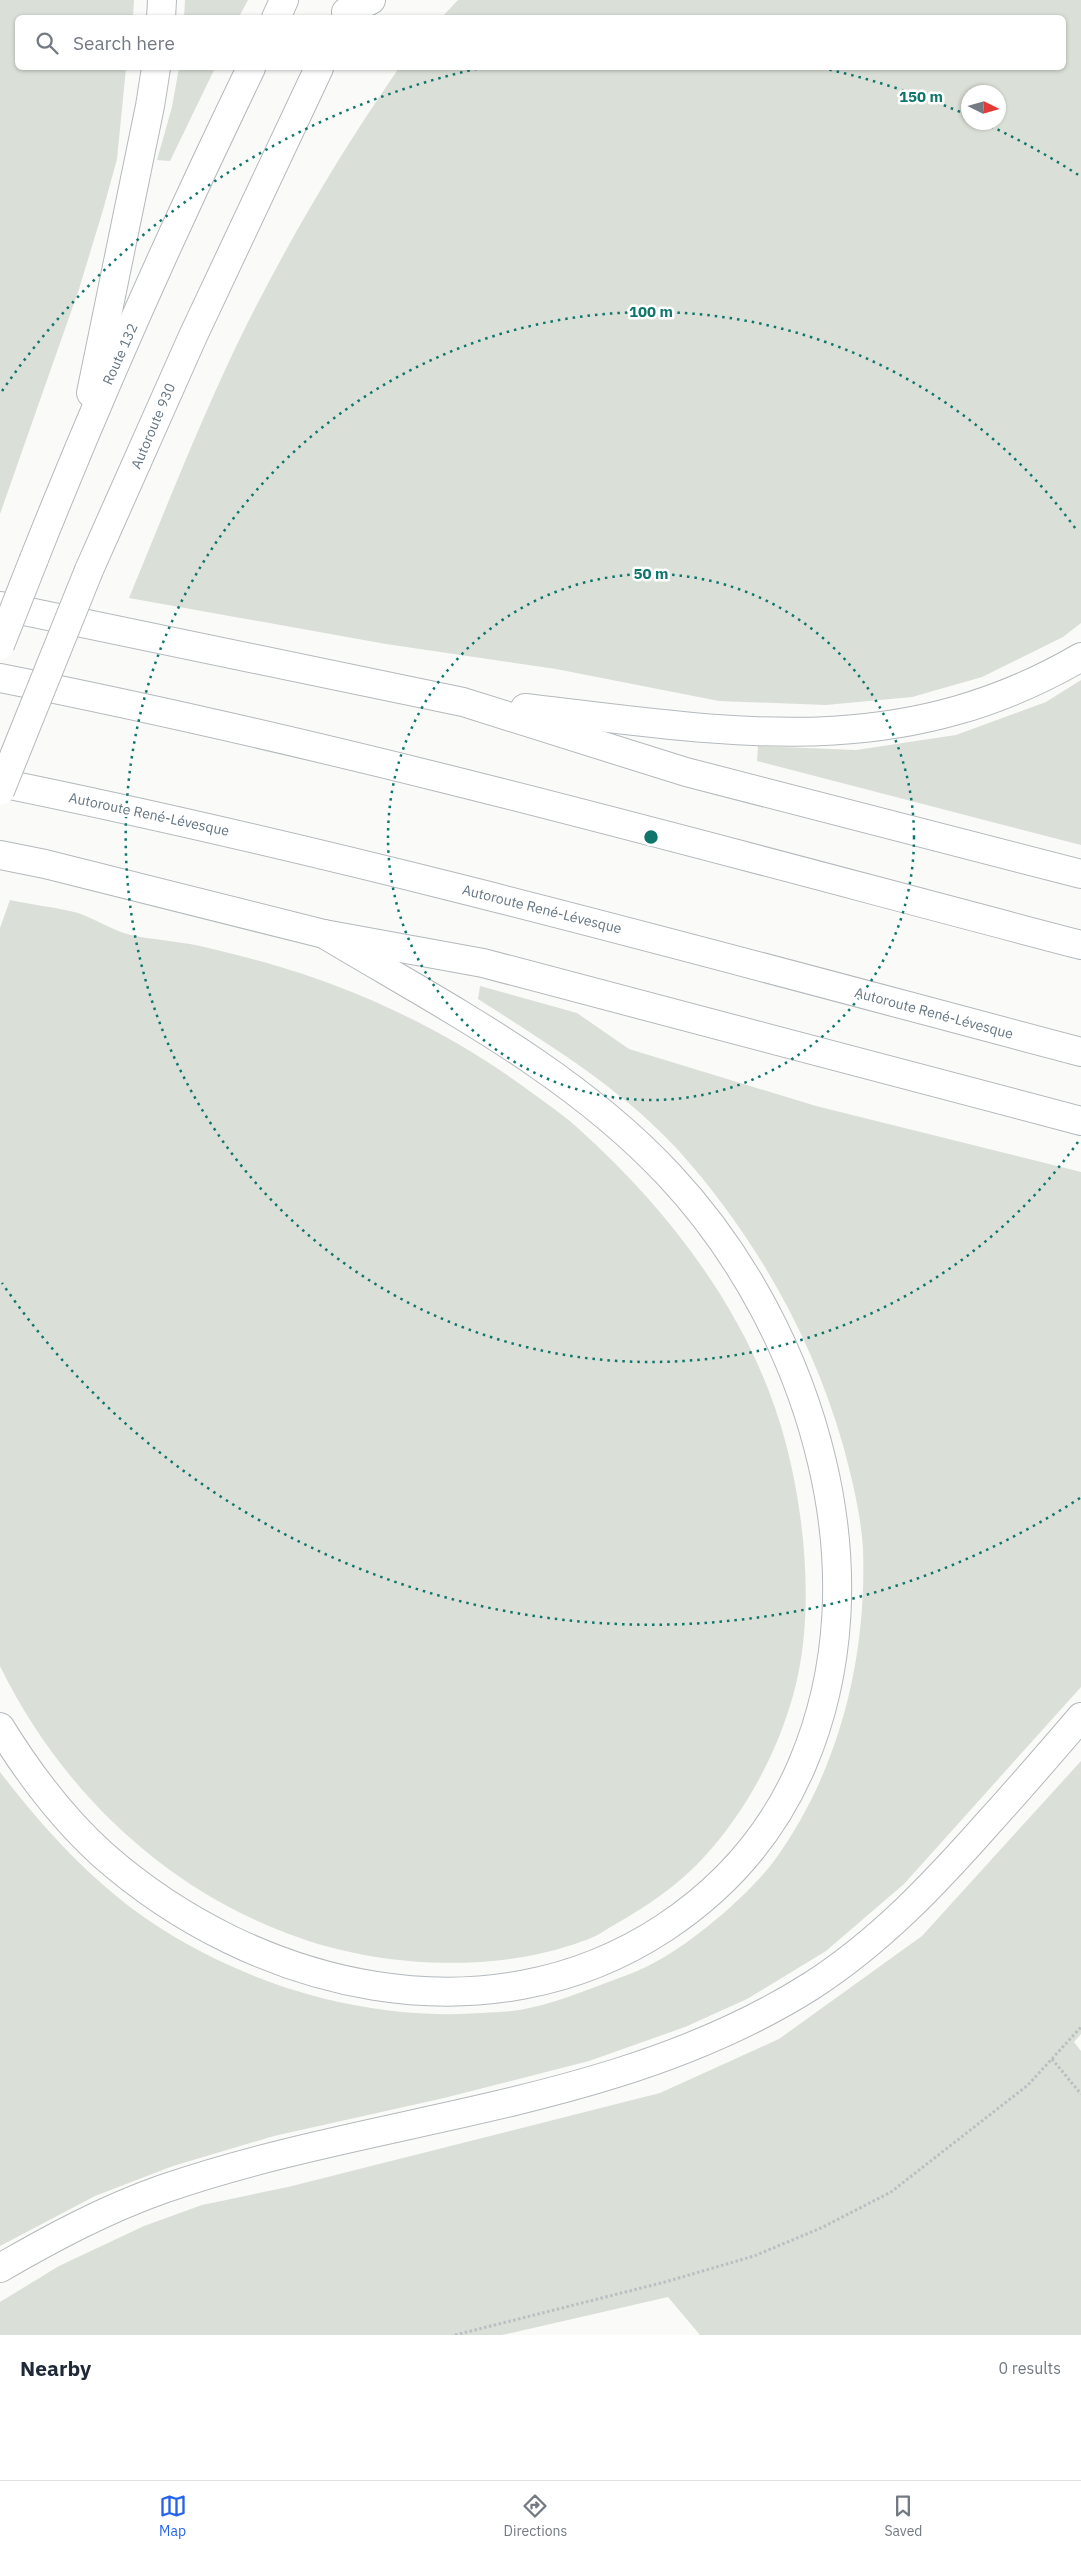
<!DOCTYPE html>
<meta charset="utf-8">
<style>
:root{--surface:#fff;--page:#f2f2f3;--text:#1f2937;--muted:#747a83;--line:#e0e1e3;--accent:#2563eb}
body{margin:0;font-family:"IBM Plex Sans",sans-serif;background:var(--page);color:var(--text)}
.compass{position:absolute;left:961px;top:85px;width:45px;height:45px;border-radius:50%;background:var(--surface);box-shadow:0 1px 4px #0004;rotate:95deg}
.list{margin:0;padding:0;list-style:none}
h2{display:flex;justify-content:space-between;align-items:center;height:65px;margin:0;padding:0 20px;font-size:21px}
h2 small{font-size:16px;font-weight:400;color:var(--muted)}
.icon{flex:none;width:28px;height:28px;fill:none;stroke:currentColor;stroke-width:2;stroke-linecap:round;stroke-linejoin:round}
.map{position:relative;flex:none;width:1081px;height:2335px;overflow:hidden}
.search{position:absolute;background:var(--surface);box-shadow:0 1px 4px #0004;left:15px;right:15px;top:15px;height:55px;display:flex;align-items:center;gap:12px;box-sizing:border-box;padding:0 18px;border-radius:8px;color:var(--muted);font-size:19px}
.sheet{height:145px;background:var(--surface)}
nav{display:flex;justify-content:space-around;align-items:center;box-sizing:border-box;height:70px;border-top:1px solid var(--line);background:var(--surface);font-size:14px;color:var(--muted)}
nav a{display:grid;justify-items:center;gap:2px}
nav .on{color:var(--accent)}
.map>svg:first-child{display:block}
</style>
<div class="map">
<svg width="1081" height="2335" viewBox="0 0 1081 2335">
<rect width="100%" height="100%" fill="#fafaf8"/>
<!-- green -->
<g fill="#dadfd7" fill-rule="evenodd">
<polygon points="0,0 134,0 133,17 18,18 18,68 126,68 117,159 103,210 79,289 0,514"/>
<polygon points="185,0 248,0 239,17 184,18"/>
<path d="M458 0H1081V623L1063 637 982 677 912 697 826 705 719 701 556 669 386 644 129 598C167 506 203 413 247 324 292 235 342 150 399 68H1064V18L442 17ZM968 92H998V122H968Z"/>
<polygon points="179,68 215,68 170,161 157,160 172,107"/>
<polygon points="1081,680 1081,845 757,761 758,746 856,750 956,735 1046,702"/>
<path d="M10 900C32 905 56 907 78 913 96 919 113 931 131 935 154 940 177 941 200 946 222 951 245 957 267 963 363 990 455 1035 535 1095 550 1106 566 1117 580 1130 673 1214 754 1321 786 1444 805 1517 814 1610 796 1684 781 1746 748 1809 705 1856 680 1884 646 1907 614 1925 604 1931 594 1938 583 1941 498 1973 385 1968 300 1938 167 1892 61 1791 0 1666V928Z"/>
<path d="M480 986 577 1013 629 1049 816 1106 1081 1172V1687L904 1884 826 1951 747 1999 685 2027 589 2061 444 2098 274 2136 173 2166 95 2196 0 2246V1772C43 1828 92 1882 151 1922 247 1986 366 2021 482 2013 494 2012 508 2012 520 2010 548 2005 577 1994 603 1984 618 1978 634 1973 648 1966 689 1946 747 1897 774 1861 839 1772 867 1658 863 1549 861 1514 852 1479 843 1445 812 1336 754 1235 679 1151 623 1089 548 1044 478 999Z"/>
<polygon points="1081,1761 1081,2034 1074,2042 1081,2051 1081,2335 700,2335 668,2297 502,2335 0,2335 0,2302 59,2266 144,2226 202,2205 288,2187 660,2093 779,2039 922,1936"/>
</g>
<g fill="none" stroke-linecap="round" stroke-linejoin="round">
<defs>
<g id="highway">
<polyline points="346,12 371,0"/>
<polyline points="161,18 162,0"/>
<polyline points="276,18 284,0"/>
<polyline points="91,393 150,106 156,68"/>
<path d="M34 559C100 393 173 229 251 68"/>
<polyline points="89,570 193,336 319,68"/>
<polyline points="0,606 463,702 686,772 1081,874"/>
<path d="M0 678C364 750 722 851 1081 945"/>
<path d="M525 708C725 731 896 765 1081 657"/>
<path d="M0 783C364 857 722 957 1081 1052"/>
<polyline points="0,855 45,864 324,934 483,963 1081,1121"/>
<path d="M0 1727C29 1774 62 1818 103 1855 255 1989 486 2045 664 1928 726 1887 773 1833 802 1765 843 1669 846 1563 822 1462 797 1356 743 1254 669 1175 572 1071 444 1006 324 934"/>
<path d="M0 2268C52 2238 106 2209 163 2189 377 2115 617 2109 811 1986 881 1941 936 1882 990 1821 1021 1787 1051 1752 1081 1717"/>
</g>
</defs>
<!-- highway casing -->
<use href="#highway" stroke="#b4b9bd" stroke-width="30"/>
<!-- path -->
<g stroke="#bbbfc2" stroke-width="3" stroke-dasharray="2.5 2.5" stroke-linecap="butt">
<polyline points="1052,2059 1081,2094"/>
<polyline points="455,2335 665,2282 754,2256 821,2228 891,2192 1028,2085 1081,2027"/>
</g>
<!-- highway -->
<use href="#highway" stroke="#fff" stroke-width="28"/>
<defs>
<g id="highway-bridge">
<polyline points="0,645 34,559"/>
<polyline points="0,791 89,570"/>
</g>
</defs>
<!-- highway-bridge casing -->
<use href="#highway-bridge" stroke="#b4b9bd" stroke-width="30" stroke-linecap="butt"/>
<!-- highway-bridge -->
<use href="#highway-bridge" stroke="#fff" stroke-width="28"/>
</g>
<!-- distance rings -->
<g fill="none" stroke="#0f766e" stroke-width="2.5" stroke-dasharray="2.5 5">
<circle cx="651" cy="837" r="263"/>
<path d="M1078 1142A525 525 0 1 1 1078 532"/>
<path d="M1080 1498A788 788 0 0 1 2 1283M2 391A788 788 0 0 1 480 68M822 68A788 788 0 0 1 965 114M984 123A788 788 0 0 1 1080 176"/>
</g>
<g text-anchor="middle" dominant-baseline="central" stroke-width="5" stroke-linejoin="round" paint-order="stroke">
<!-- street labels -->
<g font-size="14" fill="#657683" stroke="#fff">
<text transform="translate(120 354) rotate(-66)">Route 132</text>
<text transform="translate(153 426) rotate(-67)">Autoroute 930</text>
<text transform="translate(149 814) rotate(12)">Autoroute René-Lévesque</text>
<text transform="translate(542 909) rotate(14)">Autoroute René-Lévesque</text>
<text transform="translate(934 1013) rotate(15)">Autoroute René-Lévesque</text>
</g>
</g>
<circle cx="651" cy="837" r="8" fill="#0f766e" stroke="#fff" stroke-width="2.5"/>
<g font-size="15" text-anchor="middle" font-weight="bold" fill="#0f766e" stroke="#fff" stroke-width="5" stroke-linejoin="round" paint-order="stroke">
<text x="921" y="102">150 m</text>
<text x="651" y="317">100 m</text>
<text x="651" y="579">50 m</text>
</g>
</svg>
<svg class="compass" viewBox="-18 -18 36 36"><path d="M0-13l5 13h-10z" fill="#e53935"/><path d="M0 13l5-13h-10z" fill="#747a83"/></svg>
<div class="search"><svg class="icon" aria-label="search" viewBox="0 0 24 24"><circle cx="10" cy="10" r="6"/><path d="M15 15l6 6"/></svg>Search here</div>
</div>
<section class="sheet">
<h2>Nearby<small>0 results</small></h2>
<ul class="list">
</ul>
</section>
<nav>
<a class="on"><svg class="icon" aria-label="map" viewBox="0 0 24 24"><path d="M3 6l6-2 6 2 6-2v14l-6 2-6-2-6 2zM9 4v14M15 6v14"/></svg>Map</a>
<a><svg class="icon" aria-label="directions" viewBox="0 0 24 24"><path d="M12 3l9 9-9 9-9-9zM9 14v-3h6M13 9l2 2-2 2"/></svg>Directions</a>
<a><svg class="icon" aria-label="saved" viewBox="0 0 24 24"><path d="M7 4h10v16l-5-4-5 4z"/></svg>Saved</a>
</nav>
